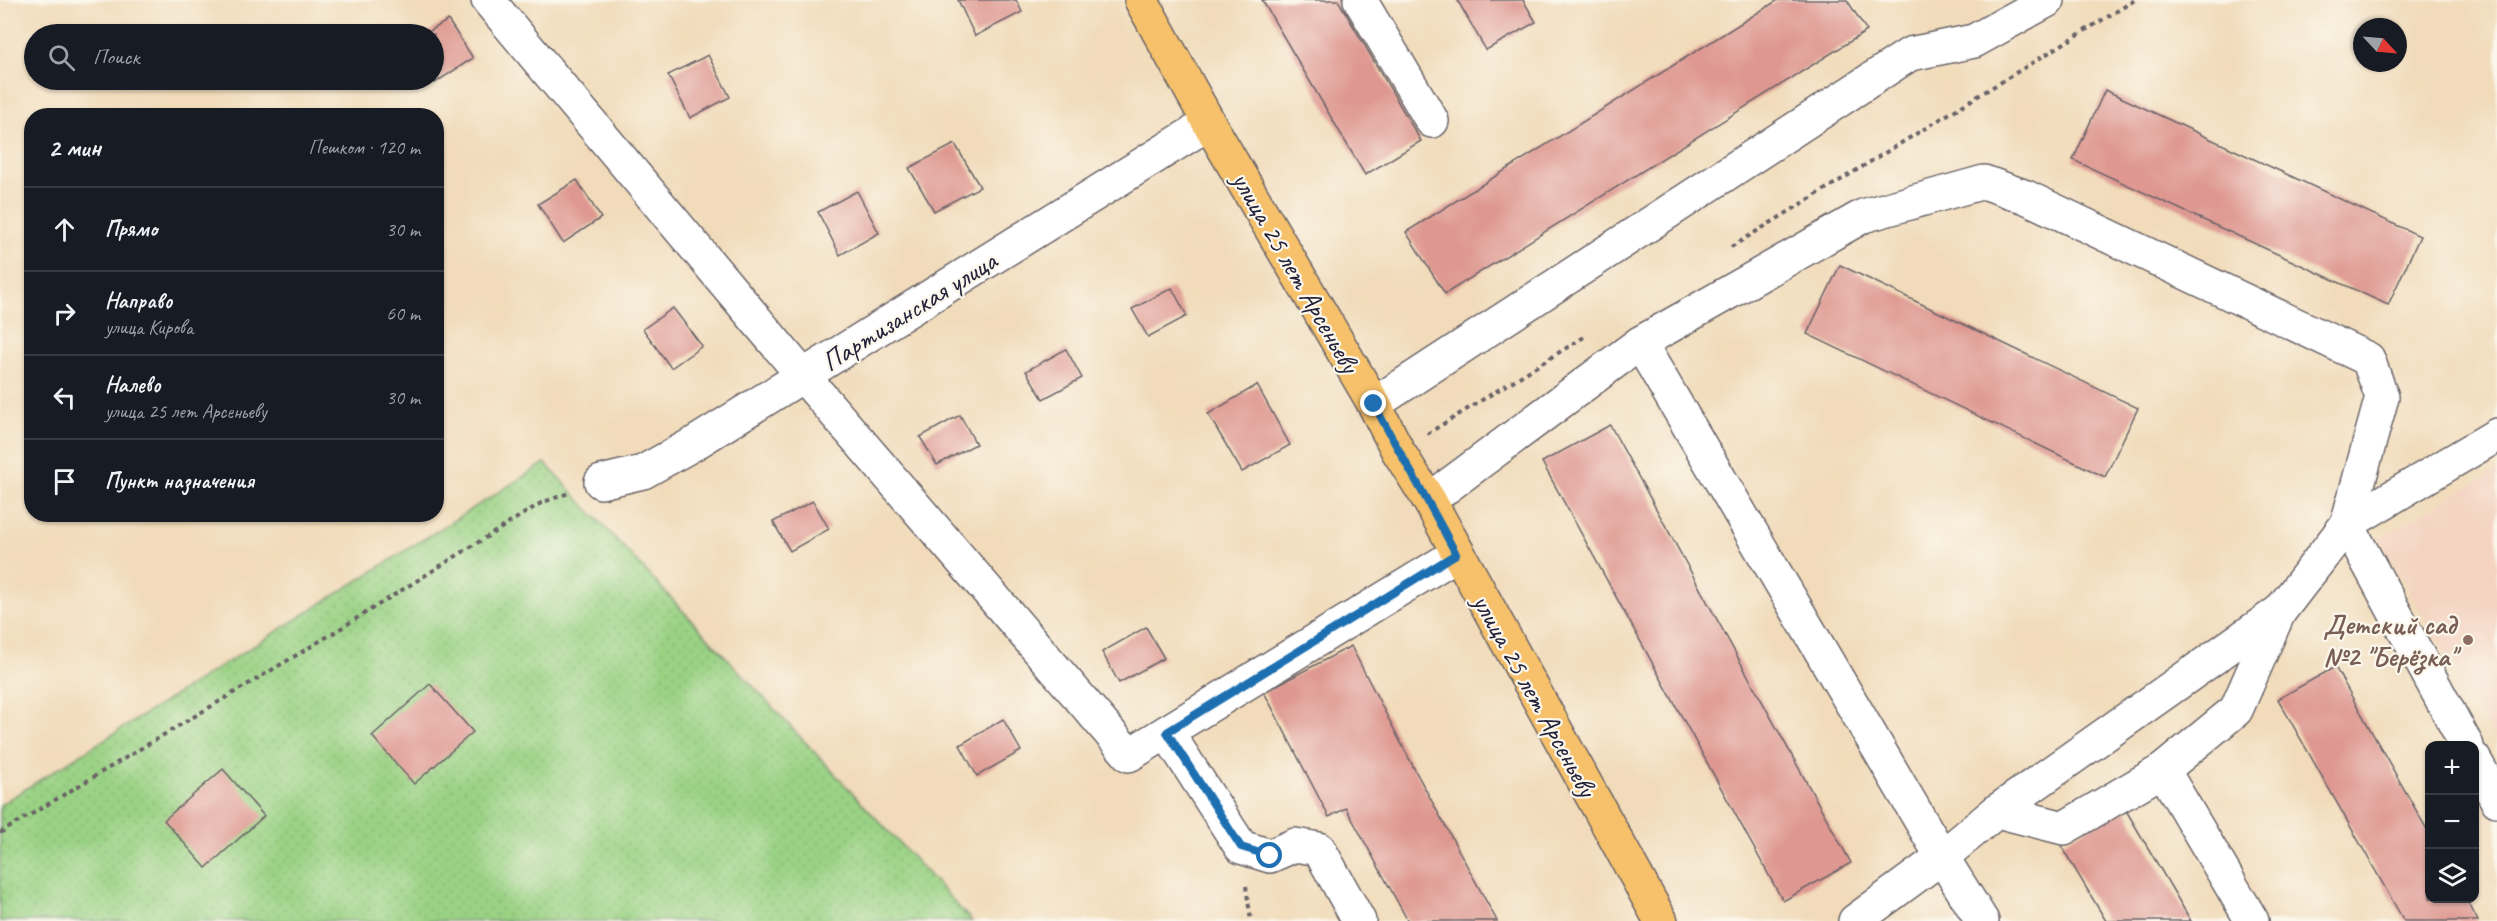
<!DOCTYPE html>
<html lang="ru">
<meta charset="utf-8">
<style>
:root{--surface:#171b24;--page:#20242c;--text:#f1f3f6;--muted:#9ea1a6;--line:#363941}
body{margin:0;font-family:Caveat,sans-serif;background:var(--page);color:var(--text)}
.controls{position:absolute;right:18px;bottom:18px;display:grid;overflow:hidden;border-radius:12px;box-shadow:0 2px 4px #0004}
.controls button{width:54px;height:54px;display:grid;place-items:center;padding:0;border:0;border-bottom:2px solid var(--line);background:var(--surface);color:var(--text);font:30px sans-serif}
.compass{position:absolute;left:2353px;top:18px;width:54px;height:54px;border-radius:50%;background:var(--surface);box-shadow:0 2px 4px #0004;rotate:116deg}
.stop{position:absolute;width:18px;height:18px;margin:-14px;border:4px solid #1f6fb2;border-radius:50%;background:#fff}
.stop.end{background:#1f6fb2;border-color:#fff;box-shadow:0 2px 6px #0008}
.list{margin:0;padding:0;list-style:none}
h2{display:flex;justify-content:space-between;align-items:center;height:78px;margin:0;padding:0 24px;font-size:26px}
h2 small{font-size:20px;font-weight:400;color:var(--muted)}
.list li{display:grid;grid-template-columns:39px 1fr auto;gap:18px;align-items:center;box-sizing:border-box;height:84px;padding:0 24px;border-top:2px solid var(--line)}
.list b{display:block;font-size:22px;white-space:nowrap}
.list p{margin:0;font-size:20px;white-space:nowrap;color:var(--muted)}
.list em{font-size:20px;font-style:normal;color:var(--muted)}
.icon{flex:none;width:33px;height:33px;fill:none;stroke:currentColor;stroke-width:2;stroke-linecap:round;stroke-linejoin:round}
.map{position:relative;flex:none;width:2497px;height:921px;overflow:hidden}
.search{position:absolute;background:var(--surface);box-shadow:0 2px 4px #0004;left:24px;top:24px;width:420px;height:66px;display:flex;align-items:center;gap:15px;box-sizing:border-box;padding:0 21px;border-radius:33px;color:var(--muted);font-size:22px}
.panel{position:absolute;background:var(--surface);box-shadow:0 2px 4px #0004;left:24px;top:108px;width:420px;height:414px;border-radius:24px}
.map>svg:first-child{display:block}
</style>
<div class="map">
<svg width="2497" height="921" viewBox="0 0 2497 921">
<defs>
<pattern id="park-dots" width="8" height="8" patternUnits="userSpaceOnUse" patternTransform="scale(1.5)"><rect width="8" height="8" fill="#9ad284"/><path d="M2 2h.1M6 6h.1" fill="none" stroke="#84b473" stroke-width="1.8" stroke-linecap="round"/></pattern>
</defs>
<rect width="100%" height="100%" fill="#fbf7ec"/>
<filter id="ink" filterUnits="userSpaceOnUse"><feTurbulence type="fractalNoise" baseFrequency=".0167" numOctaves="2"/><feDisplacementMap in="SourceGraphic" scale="12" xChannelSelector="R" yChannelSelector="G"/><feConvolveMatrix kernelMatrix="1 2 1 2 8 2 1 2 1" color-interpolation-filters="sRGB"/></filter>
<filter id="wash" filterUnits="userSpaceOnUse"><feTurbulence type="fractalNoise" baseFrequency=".008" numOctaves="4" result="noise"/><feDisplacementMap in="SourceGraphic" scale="24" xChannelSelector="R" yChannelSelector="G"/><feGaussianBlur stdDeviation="1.35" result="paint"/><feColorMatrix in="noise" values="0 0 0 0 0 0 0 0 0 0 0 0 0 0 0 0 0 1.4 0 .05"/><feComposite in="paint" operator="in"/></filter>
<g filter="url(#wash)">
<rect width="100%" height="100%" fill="#f1dbba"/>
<!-- built -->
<polygon fill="#f4d3c1" points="2497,470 2497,742 2379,539"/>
<!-- park -->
<polygon fill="url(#park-dots)" stroke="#5e7a60" stroke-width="1.5" points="545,463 972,921 0,921 0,805"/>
<g id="blocks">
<!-- building -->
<g fill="#de9891">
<polygon points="958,0 1016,0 1022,12 975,36"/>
<polygon points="1262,0 1338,0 1421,141 1365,175"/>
<polygon points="1460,0 1523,0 1536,22 1486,50 1458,1"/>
<polygon points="1778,0 1847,0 1867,31 1445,294 1406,232"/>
<polygon points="448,20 473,58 435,83 434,34 425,34"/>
<polygon points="708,55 730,97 690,118 668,75"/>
<polygon points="2105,90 2420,236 2388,305 2073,160"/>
<polygon points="955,144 980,187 934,211 909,168"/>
<polygon points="577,180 601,218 563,243 538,204"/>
<polygon points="857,191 879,233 840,255 818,212"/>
<polygon points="1840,265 2138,408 2105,477 1807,334"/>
<polygon points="1172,288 1187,316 1148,337 1132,309"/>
<polygon points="673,308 702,346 671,368 643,329"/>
<polygon points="1066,349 1082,378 1043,399 1026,371"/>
<polygon points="1257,385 1290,445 1242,472 1208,414"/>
<polygon points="960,415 976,444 937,465 920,437"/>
<polygon points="1610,425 1851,863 1783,901 1542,462"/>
<polygon points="813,501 829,529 790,551 773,522"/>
<polygon points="1146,627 1164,658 1119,683 1102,652"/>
<polygon points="1351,646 1416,772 1497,921 1408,921 1346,808 1329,817 1264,692"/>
<polygon points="2335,667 2430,835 2430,898 2466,898 2478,921 2404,921 2278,699"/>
<polygon points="430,684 473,732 414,784 372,736"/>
<polygon points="1003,719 1021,751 977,776 960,745"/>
<polygon points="223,769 264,816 206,868 164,820"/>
<polygon points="2124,807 2191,921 2106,921 2060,844"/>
</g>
</g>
</g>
<g filter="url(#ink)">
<use href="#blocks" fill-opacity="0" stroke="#6a6367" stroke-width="1.5"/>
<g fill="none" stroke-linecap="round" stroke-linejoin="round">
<defs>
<g id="minor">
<polyline points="488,0 804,377 1129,755 1457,554"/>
<polyline points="1360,0 1432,121"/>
<polyline points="1640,343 1942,857 1982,921"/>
<polyline points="1374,404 1910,54 1974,41 2048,0"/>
<polyline points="601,482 643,472 695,443 1209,123"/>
<polyline points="1429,500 1640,343 1863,216 1984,182 2026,197 2368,359 2382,397 2347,524 2467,746"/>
<polyline points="1167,732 1241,847 1270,856 1295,845 1319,849 1359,921"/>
<polyline points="2474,759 2497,800"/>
<polyline points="2163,770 2252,921"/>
<polyline points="1997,811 2064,828 2163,770 2236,710 2279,612"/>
<polyline points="1855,921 1942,857 1997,811 2280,611 2347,524 2497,435"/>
</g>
<polyline id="major" points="1141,0 1209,123 1374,404 1398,451 1429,500 1661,921"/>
</defs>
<!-- minor casing -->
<use href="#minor" stroke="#6a6367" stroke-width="36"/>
<!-- major casing -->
<use href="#major" stroke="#6a6367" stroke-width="36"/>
<!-- path -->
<g stroke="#6a6367" stroke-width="4" stroke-dasharray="4.5 4.5" stroke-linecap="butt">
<polyline points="1731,247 2135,0"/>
<polyline points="1427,434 1584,337"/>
<polyline points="0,833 330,635 541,503 569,493"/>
<polyline points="1246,886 1251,921"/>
</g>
<!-- minor -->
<use href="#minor" stroke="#fff" stroke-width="33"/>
<!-- major -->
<use href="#major" stroke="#f6c16b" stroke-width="33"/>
</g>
</g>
<g fill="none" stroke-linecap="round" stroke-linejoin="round" filter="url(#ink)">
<!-- route -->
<path stroke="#1f6fb2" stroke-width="8" d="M1270 856 1241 847 1167 732 1456 554C1430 503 1400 455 1374 404"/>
</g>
<!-- markers -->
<circle fill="#8d6e63" stroke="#fbf7ec" stroke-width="2" cx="2468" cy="640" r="6"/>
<g text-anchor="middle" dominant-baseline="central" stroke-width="4.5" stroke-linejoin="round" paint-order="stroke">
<!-- street labels -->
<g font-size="28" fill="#22223b" stroke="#fbf7ec">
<text transform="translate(1296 272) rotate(60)">улица 25 лет Арсеньеву</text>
<text transform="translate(909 311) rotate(-32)">Партизанская улица</text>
<text transform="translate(1535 695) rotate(61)">улица 25 лет Арсеньеву</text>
</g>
<!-- education labels -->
<g font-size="28" font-weight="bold" fill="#785e54" stroke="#fbf7ec" text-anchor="end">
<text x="2456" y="624">Детский сад<tspan x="2456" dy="32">№2 "Берёзка"</tspan></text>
</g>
</g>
</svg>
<div class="controls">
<button>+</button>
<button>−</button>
<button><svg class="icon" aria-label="layers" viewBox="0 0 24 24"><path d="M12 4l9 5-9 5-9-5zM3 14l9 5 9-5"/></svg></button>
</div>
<svg class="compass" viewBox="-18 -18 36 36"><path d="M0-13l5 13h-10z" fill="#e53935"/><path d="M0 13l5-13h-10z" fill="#9ea1a6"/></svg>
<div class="stop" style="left:1270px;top:856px"></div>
<div class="stop end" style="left:1374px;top:404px"></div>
<div class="search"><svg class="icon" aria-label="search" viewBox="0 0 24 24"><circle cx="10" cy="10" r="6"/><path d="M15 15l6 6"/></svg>Поиск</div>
<section class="panel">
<h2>2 мин<small>Пешком · 120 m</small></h2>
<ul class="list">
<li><svg class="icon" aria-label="ahead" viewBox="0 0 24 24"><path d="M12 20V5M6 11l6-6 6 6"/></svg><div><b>Прямо</b></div><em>30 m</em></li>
<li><svg class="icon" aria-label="right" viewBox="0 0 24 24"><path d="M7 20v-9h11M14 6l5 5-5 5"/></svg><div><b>Направо</b><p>улица Кирова</p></div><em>60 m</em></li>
<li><svg class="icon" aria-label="left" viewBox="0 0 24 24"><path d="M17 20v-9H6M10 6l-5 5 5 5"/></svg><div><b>Налево</b><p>улица 25 лет Арсеньеву</p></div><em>30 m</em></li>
<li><svg class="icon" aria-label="arrive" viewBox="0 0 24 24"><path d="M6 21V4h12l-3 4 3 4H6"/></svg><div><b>Пункт назначения</b></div></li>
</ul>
</section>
</div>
